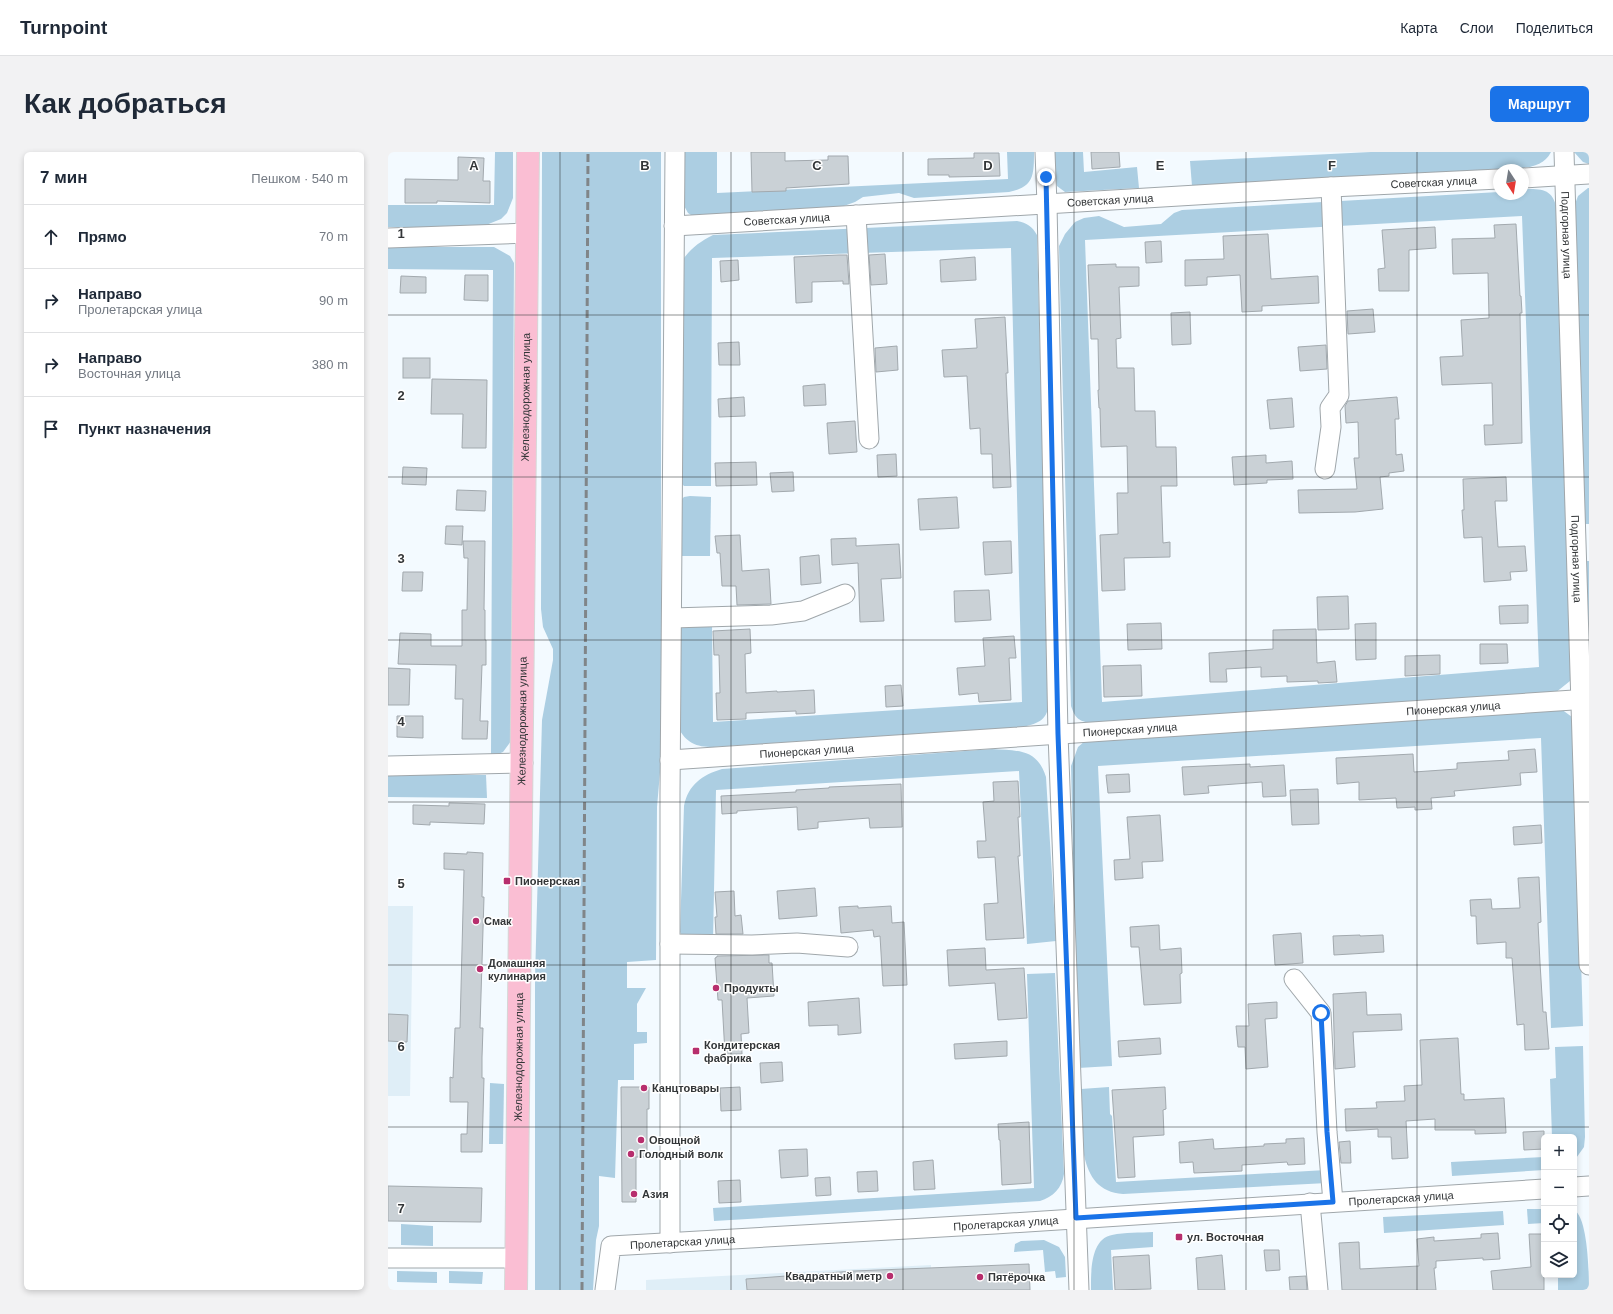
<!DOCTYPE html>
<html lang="ru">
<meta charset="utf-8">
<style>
:root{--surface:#fff;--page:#f2f2f3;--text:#1f2937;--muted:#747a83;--line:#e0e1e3;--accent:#1a73e8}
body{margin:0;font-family:Arial,sans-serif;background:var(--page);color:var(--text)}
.controls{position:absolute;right:12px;bottom:12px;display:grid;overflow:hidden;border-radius:6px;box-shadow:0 2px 6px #0003}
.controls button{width:36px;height:36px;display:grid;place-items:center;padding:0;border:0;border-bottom:1px solid var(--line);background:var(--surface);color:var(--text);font:20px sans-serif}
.compass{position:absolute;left:1105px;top:12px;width:36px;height:36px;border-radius:50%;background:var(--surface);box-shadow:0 2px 6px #0003;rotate:168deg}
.stop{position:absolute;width:12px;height:12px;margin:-9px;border:3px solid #1a73e8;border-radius:50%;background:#fff}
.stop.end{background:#1a73e8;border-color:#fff;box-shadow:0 1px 4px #0008}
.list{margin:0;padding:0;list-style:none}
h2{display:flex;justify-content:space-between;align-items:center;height:52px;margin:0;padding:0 16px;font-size:17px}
h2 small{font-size:13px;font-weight:400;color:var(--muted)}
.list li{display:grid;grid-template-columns:26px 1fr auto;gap:12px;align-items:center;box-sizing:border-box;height:64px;padding:0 16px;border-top:1px solid var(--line)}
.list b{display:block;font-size:15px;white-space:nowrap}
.list p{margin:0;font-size:13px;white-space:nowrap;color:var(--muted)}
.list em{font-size:13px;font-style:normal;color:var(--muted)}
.icon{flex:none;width:22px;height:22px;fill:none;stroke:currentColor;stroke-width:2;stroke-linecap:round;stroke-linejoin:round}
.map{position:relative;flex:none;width:1201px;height:1138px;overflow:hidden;border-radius:6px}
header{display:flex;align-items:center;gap:24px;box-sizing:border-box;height:56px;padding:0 20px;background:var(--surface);border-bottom:1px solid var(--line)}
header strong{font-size:19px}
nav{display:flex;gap:22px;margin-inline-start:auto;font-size:14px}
.intro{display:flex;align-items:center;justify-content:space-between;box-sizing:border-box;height:96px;padding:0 24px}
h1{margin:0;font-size:28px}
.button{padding:10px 18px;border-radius:6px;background:var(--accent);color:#fff;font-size:14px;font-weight:700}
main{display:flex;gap:24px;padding:0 24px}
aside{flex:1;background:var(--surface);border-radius:6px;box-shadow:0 2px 6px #0003}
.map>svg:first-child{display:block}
</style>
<header>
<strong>Turnpoint</strong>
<nav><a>Карта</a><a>Слои</a><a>Поделиться</a></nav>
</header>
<div class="intro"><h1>Как добраться</h1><a class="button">Маршрут</a></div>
<main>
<aside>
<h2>7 мин<small>Пешком · 540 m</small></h2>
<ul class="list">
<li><svg class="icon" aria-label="ahead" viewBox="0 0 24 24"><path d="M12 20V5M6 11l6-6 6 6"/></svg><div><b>Прямо</b></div><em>70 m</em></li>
<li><svg class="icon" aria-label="right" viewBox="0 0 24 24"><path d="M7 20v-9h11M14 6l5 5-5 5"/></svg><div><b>Направо</b><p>Пролетарская улица</p></div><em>90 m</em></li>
<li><svg class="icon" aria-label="right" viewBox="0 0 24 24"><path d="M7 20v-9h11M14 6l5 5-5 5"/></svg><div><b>Направо</b><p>Восточная улица</p></div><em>380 m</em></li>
<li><svg class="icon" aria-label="arrive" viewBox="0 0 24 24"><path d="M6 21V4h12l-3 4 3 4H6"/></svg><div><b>Пункт назначения</b></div></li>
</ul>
</aside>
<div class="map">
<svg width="1201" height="1138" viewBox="0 0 1201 1138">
<rect width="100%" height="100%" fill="#f3faff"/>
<!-- built -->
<g fill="#dfeef7">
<polygon points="0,754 25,754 22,944 0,944"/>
<polygon points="543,1113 543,1138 258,1138 258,1128"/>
</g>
<!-- green -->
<g fill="#accee2" fill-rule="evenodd">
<polygon points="107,0 125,0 125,46 119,61 113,67 93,75 0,75 0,53 106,53"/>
<polygon points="154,0 273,0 273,609 269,655 268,808 239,810 239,836 258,836 249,852 249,880 259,880 259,891 246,892 246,928 230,928 227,1026 211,1024 211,1074 208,1088 205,1138 147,1138 147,827 154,568 165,508 165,497 155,475 153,457"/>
<path d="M294 0H329V41L620 27 619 0H646C646 23 646 35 621 40L526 46 511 41 475 45 467 50 453 55 329 63H303L300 61 294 50Z"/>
<polygon points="664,0 695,0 696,20 749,15 751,36 677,40 669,34 665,26"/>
<path d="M983 0H1163C1157 12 1147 14 1135 16L804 34 802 9Z"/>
<polygon points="1186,0 1201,0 1201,12 1195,10"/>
<polygon points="1200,36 1201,36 1201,372 1195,372 1187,52 1190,44"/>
<path d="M1135 37C1154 37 1164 36 1169 57L1184 519 1182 529 1167 541 701 571C689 568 687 565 683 554L671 94 677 82 687 70 696 66 711 64 736 75 773 72 786 61 794 58 1111 40V42H1135ZM1134 64 1151 515 714 550 697 88Z"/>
<path d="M629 69C639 71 644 74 649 83L661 549C660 568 651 571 635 575L325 595C308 595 298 591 290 575V470H324L325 570 634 550 623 96 324 106 323 334H296L294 332V109C302 97 311 90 325 83Z"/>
<polygon points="0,95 106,95 122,104 126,111 123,589 115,600 103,605 105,118 0,117"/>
<polygon points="302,344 323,345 322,404 292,404 293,348 296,345"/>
<polygon points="1196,409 1201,409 1201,524"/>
<polygon points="1173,557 1184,565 1186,574 1195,874 1163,876 1153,586 710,614 724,914 690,916 683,614 690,595 697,589"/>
<path d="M604 597C629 599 649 596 658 625L668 789 639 792 631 619 328 638 325 789 294 784 292 780 296 654C300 633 314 623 334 617Z"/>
<polygon points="0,623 98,623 99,646 0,645"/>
<path d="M667 821 676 1022C674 1036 665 1045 652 1049L326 1069 325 1056 646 1036 639 822Z"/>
<polygon points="1195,894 1197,985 1196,995 1186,1009 1186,985 1164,985 1162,927 1168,926 1167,895"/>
<polygon points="102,931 116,932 115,992 101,992"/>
<path d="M721 935 722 962 724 964 728 1030 938 1018 939 1031 735 1042C711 1040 701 1026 696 1003L693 937Z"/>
<polygon points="1156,1005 1156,1018 1064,1024 1063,1010"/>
<polygon points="1139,1057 1156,1057 1156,1071 1140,1072"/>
<path d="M1186 1058C1200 1065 1201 1122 1201 1138H1170V1123H1186Z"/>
<polygon points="1115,1059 1116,1073 996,1081 995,1065"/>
<polygon points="13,1072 45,1074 45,1094 13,1093"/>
<path d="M765 1080V1095L723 1098 725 1138H703C703 1121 702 1087 724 1083 737 1080 752 1081 765 1080Z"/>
<polygon points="656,1088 671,1095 677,1105 678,1125 668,1126 667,1119 657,1120 655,1098 626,1100 627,1092 633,1089"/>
<polygon points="9,1119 49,1120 49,1131 9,1130"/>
<polygon points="61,1119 95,1120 94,1132 61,1131"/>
</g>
<!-- building -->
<g fill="#cad1d6" stroke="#a2a9ae">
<polygon points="363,0 397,0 397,9 440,8 440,4 460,4 461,32 398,36 398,39 364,40"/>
<polygon points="703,0 731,0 732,15 704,17"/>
<polygon points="586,1 611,1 612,24 561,25 561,23 540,23 540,7 586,6"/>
<polygon points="70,5 96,6 95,29 102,29 102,51 49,49 49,51 17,51 17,27 70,28"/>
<polygon points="1128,72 1132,144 1133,144 1134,161 1132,161 1134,291 1097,293 1096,273 1105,273 1104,231 1054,233 1052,205 1075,204 1073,168 1101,166 1100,121 1065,122 1064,87 1107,86 1106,73"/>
<polygon points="1047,75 1048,96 1021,98 1021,139 991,139 990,117 997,116 994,78"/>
<polygon points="880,82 883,127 930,124 931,151 874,154 874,159 854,160 852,123 819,125 819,133 797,134 797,108 836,107 835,84"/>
<polygon points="773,89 774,110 758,111 757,90"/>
<polygon points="497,102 499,132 483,133 481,103"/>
<polygon points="451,103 459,103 461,132 455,132 455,129 424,130 424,150 408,151 406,105"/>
<polygon points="587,105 588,128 553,130 552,108"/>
<polygon points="350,108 351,128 333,130 332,109"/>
<polygon points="728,112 728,115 751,115 751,134 731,135 733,186 728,187 729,216 746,216 747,259 767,259 768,295 788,295 789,334 773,334 775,391 782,390 782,405 736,406 737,438 714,439 712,383 730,382 729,341 740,341 739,294 713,295 712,256 711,256 710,238 711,238 710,187 703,187 700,113"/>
<polygon points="77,123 100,123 100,149 76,148"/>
<polygon points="13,124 38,125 38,141 12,141"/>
<polygon points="985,157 987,180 960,182 959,159"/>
<polygon points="802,160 803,192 784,193 783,161"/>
<polygon points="617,165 620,221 618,221 623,335 605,336 604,302 593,302 592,276 582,277 579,224 556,225 554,198 589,196 587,167"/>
<polygon points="351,190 352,213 331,213 330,191"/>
<polygon points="938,193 939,217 912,219 910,195"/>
<polygon points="509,194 510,218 488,220 487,196"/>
<rect x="15" y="206" width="27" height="20"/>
<polygon points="44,227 99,228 98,296 74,296 75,262 43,262"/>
<polygon points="437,232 438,253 416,254 415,234"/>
<polygon points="356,245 357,264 331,265 330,247"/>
<polygon points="1009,245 1011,267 1007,267 1008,303 1014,302 1016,319 1001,321 1001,324 992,325 995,357 967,360 911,361 910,338 969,337 966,306 971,306 970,270 958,271 957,254 960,249"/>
<polygon points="904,246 906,275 882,277 879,248"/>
<polygon points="467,269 469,300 441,302 439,271"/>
<polygon points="508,302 509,324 490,325 489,303"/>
<polygon points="878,303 878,311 904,309 905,327 879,328 879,331 846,333 844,305"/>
<polygon points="368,310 369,333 328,334 327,311"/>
<polygon points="15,315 39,316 38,333 14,332"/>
<polygon points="405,320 406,339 384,340 382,321"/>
<polygon points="1118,325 1119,349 1107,349 1110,395 1137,394 1139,419 1122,420 1123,428 1096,430 1094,385 1076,386 1074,358 1076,358 1075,327"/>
<polygon points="69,338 98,339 97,359 68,358"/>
<polygon points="569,345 571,376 532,378 530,347"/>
<polygon points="58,374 75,374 74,393 57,392"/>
<polygon points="352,383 354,419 381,417 383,452 349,453 348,434 334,434 332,401 329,401 327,384"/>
<polygon points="468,386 468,394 511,392 513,426 493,427 496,469 472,470 470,411 444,413 443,387"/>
<polygon points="75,389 97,389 96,458 97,458 97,488 98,488 98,513 94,513 92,569 100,569 99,587 74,587 75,547 67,547 68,513 10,512 12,481 43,482 43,494 74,494 74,458 79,458 80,406 76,406"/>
<polygon points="623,389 624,421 597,423 595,390"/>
<polygon points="431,403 433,431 413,433 412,405"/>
<polygon points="15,420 35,420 34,439 14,439"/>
<polygon points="601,438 603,468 567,470 566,439"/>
<polygon points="960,444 961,477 930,478 929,445"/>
<polygon points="1140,453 1140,471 1112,472 1111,454"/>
<polygon points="773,471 774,497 740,498 739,472"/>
<polygon points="988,471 988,507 968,508 967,472"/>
<polygon points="362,477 363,501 357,502 358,541 389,539 389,540 426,538 427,561 408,562 408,559 358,561 358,567 329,568 328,541 332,541 331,503 326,503 325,479"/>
<polygon points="928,477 929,511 947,509 949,530 930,531 930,529 899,530 899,524 873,525 873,515 838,517 839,530 822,530 821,501 885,497 885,478"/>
<polygon points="626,484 628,506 621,506 623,548 591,550 590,541 571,543 569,516 597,514 595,486"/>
<polygon points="1092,492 1119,492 1120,511 1092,512"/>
<polygon points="1052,503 1052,522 1017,524 1017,504"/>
<polygon points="753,513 754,544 716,545 715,514"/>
<polygon points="0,516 22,517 21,553 0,553"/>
<polygon points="513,533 515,554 498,555 497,534"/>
<polygon points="9,564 35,564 35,586 9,585"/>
<polygon points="1147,597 1149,620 1132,621 1133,633 1066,639 1067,644 1043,646 1044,657 1027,658 1027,655 1009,656 1008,646 971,648 971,630 949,632 948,606 1025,602 1026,620 1069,617 1069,611 1121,608 1120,599"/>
<polygon points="862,612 862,615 896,613 898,644 875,645 874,630 820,634 821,641 796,643 794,615"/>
<polygon points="741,622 742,640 720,641 718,623"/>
<polygon points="630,629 632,665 630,665 632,704 630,704 636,786 598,788 596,752 610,751 607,705 590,706 589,689 598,689 595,650 606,649 605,630"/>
<polygon points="513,632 514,675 482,676 481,666 430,670 430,676 410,678 409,655 349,659 349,661 334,662 333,644 408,640 408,638 441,636 441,635"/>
<polygon points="930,637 931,672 904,673 902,638"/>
<polygon points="61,651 97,652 96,672 42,670 42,673 25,672 25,653 61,654"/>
<polygon points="772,663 775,709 754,710 755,726 727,728 726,708 742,707 739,665"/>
<polygon points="1153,673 1154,691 1126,693 1125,675"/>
<polygon points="79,700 95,701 94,745 96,745 92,876 95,876 94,905 94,926 96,926 94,1000 73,1000 73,982 79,982 80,950 62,950 62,925 65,926 67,876 72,876 76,718 56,717 56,701 79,702"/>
<polygon points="1151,725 1153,770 1150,771 1152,811 1155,860 1158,860 1161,897 1137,898 1136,872 1129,873 1124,806 1118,806 1118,790 1089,792 1088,764 1083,764 1082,748 1103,747 1104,757 1132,756 1130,726"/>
<polygon points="427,736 429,764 391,767 389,739"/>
<polygon points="346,739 347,764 353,763 355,782 328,782 327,765 329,765 327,740"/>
<polygon points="470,754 470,756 503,754 504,771 516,770 519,833 495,834 492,784 486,785 485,778 453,781 451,755"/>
<polygon points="771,773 772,798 793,796 794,821 792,822 793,851 756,853 751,795 743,795 742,775"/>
<polygon points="913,781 915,811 887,813 885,783"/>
<polygon points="972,783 972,784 995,783 996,800 946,803 945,784"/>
<polygon points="597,796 598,818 636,816 639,866 610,868 607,831 561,834 559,798"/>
<polygon points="381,803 381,811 384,811 386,844 359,846 361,881 353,882 354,902 337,902 334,848 330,848 327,806 329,805 329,804"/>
<polygon points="978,840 979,863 1013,862 1014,878 965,880 967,915 947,917 945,842"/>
<polygon points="471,846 473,881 450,883 450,873 421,874 420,850"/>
<polygon points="889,850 889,866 877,867 880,915 858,917 857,895 850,895 848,874 861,874 860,852"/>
<polygon points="0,862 20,863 19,890 0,889"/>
<polygon points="772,886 773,902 731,905 730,889"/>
<polygon points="1070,886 1073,942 1076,942 1076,948 1116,946 1118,981 1087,982 1087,978 1047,978 1047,967 1018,969 1020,1006 1004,1007 1003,985 990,985 990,977 958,979 957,957 989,956 988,950 1017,949 1016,934 1034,933 1032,888"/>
<polygon points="619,889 619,904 567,907 566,892"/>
<polygon points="394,910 395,929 373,931 372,911"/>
<polygon points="233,935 261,935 261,957 259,957 259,1005 248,1005 248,1050 234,1050"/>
<polygon points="352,935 353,958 333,959 332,936"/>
<polygon points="777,935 778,957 775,958 776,983 745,985 747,1025 730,1026 724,938"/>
<polygon points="641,970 643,1031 614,1033 612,988 611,988 610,972"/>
<polygon points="1156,979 1156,997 1136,998 1135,980"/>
<polygon points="916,986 917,1012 900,1013 899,1010 854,1013 854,1019 806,1021 805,1010 792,1011 791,990 825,987 826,997 876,994 876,992 898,991 898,987"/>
<polygon points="962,989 963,1011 953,1011 951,990"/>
<polygon points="419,997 420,1024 393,1026 391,998"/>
<polygon points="545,1008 547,1037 526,1038 525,1010"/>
<polygon points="489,1019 490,1039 470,1040 469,1020"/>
<polygon points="442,1025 443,1043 428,1044 427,1026"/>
<polygon points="352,1028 353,1050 331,1051 330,1029"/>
<polygon points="0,1034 94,1036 93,1070 0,1069"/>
<polygon points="1110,1081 1112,1107 1095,1108 1095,1106 1048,1109 1048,1116 1046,1116 1048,1138 954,1138 951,1091 971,1090 972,1117 1031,1114 1029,1087 1046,1085 1046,1089 1093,1086 1093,1082"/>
<polygon points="1141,1082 1156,1082 1156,1138 1105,1138 1103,1119 1143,1115"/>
<polygon points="876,1098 891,1098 892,1118 878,1119"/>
<polygon points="761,1103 763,1137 727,1138 725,1105"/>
<polygon points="834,1103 837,1138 810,1138 808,1106"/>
<polygon points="641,1112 642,1138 359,1138 358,1127 466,1119"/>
<polygon points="918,1124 919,1138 902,1138 901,1125"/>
</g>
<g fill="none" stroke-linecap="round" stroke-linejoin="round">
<defs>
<g id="minor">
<polyline points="657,0 659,52 670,582 691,1138"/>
<path id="s1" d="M1176 0 1201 813"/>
<polyline points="1135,26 1201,22"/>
<polyline points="468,63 481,287"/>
<path id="s2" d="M286 74 943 35 1111 27"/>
<polyline points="0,86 140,81"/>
<polyline points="937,317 943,275 942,256 951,243 943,35"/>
<polyline points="284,466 383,463 415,459 457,442"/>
<path id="s3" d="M282 608 1201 547"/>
<polyline points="0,614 135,611"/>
<polyline points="282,792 364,793 409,791 460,795"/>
<polyline points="906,827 933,861 939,980 945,1050"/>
<polyline points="1186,1035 1201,1034"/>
<polyline points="922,1051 930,1138"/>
<polyline points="282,1091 282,643 287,0"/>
<polyline points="0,1106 128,1106"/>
<path id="s4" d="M217 1138 223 1094 607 1072 1156 1037"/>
</g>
<g id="major">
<path id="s5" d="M128 1138 140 0"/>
</g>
</defs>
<!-- minor casing -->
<use href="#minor" stroke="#a0a7ab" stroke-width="21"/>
<!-- major casing -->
<use href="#major" stroke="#d6d7d7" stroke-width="24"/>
<!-- minor -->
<use href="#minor" stroke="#fff" stroke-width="19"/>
<!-- major -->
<use href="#major" stroke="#fabed3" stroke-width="22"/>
<!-- rail -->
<polyline stroke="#808588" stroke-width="3" stroke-dasharray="8 4" stroke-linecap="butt" points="194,1138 200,0"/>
</g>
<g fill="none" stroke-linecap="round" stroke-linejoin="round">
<!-- route -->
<polyline stroke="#1a73e8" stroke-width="5" points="658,25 670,582 688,1066 945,1050 939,980 933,861"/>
</g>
<!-- grid -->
<path fill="none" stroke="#333638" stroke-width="1" stroke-opacity="0.55" d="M172 0V1138M343 0V1138M515 0V1138M686 0V1138M858 0V1138M1029 0V1138M0 163H1201M0 325H1201M0 488H1201M0 650H1201M0 813H1201M0 975H1201"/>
<!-- markers -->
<g fill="#b72e6d" stroke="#fff" stroke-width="1.5">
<rect x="115" y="725" width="8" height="8" rx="2"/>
<circle cx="88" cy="769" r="4"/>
<circle cx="92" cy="817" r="4"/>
<circle cx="328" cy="836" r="4"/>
<rect x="304" y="895" width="8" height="8" rx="2"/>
<circle cx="256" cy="936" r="4"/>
<circle cx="253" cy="988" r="4"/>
<circle cx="243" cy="1002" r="4"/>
<circle cx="246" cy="1042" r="4"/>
<rect x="787" y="1081" width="8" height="8" rx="2"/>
<circle cx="502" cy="1124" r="4"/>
<circle cx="592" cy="1125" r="4"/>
</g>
<g text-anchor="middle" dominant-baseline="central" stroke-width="3" stroke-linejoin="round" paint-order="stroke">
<!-- street labels -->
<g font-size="11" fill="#333638" stroke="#fff">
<text stroke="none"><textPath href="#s2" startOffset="761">Советская улица</textPath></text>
<text stroke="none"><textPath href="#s2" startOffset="437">Советская улица</textPath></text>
<text stroke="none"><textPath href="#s2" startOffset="113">Советская улица</textPath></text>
<text stroke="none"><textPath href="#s1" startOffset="83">Подгорная улица</textPath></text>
<text stroke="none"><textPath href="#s5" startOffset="893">Железнодорожная улица</textPath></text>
<text stroke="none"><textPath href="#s1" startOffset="407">Подгорная улица</textPath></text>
<text stroke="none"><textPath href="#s3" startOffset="785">Пионерская улица</textPath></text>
<text stroke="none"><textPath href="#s5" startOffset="569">Железнодорожная улица</textPath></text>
<text stroke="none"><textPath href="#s3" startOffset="461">Пионерская улица</textPath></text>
<text stroke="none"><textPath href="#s3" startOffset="137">Пионерская улица</textPath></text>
<text stroke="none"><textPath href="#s5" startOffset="233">Железнодорожная улица</textPath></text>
<text stroke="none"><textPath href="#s4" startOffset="836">Пролетарская улица</textPath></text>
<text stroke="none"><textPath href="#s4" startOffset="440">Пролетарская улица</textPath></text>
<text stroke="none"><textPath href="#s4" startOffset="116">Пролетарская улица</textPath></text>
</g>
<!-- poi labels -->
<g font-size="11" font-weight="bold" fill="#333638" stroke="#fff" text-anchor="start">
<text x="127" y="729">Пионерская</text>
<text x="96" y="769">Смак</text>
<text x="100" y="811">Домашняя<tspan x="100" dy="13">кулинария</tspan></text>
<text x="336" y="836">Продукты</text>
<text x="316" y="893">Кондитерская<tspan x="316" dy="13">фабрика</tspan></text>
<text x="264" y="936">Канцтовары</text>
<text x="261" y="988">Овощной</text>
<text x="251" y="1002">Голодный волк</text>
<text x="254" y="1042">Азия</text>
<text x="799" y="1085">ул. Восточная</text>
<text x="494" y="1124" text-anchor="end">Квадратный метр</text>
<text x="600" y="1125">Пятёрочка</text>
</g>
</g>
<g font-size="13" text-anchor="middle" font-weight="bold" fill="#333638" stroke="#fff" stroke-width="3" stroke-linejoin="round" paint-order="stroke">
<text x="86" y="18">A</text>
<text x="257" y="18">B</text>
<text x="429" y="18">C</text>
<text x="600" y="18">D</text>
<text x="772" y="18">E</text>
<text x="944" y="18">F</text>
<text x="13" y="86">1</text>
<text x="13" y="248">2</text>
<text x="13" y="411">3</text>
<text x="13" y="574">4</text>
<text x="13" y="736">5</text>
<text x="13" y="899">6</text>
<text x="13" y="1061">7</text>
</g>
</svg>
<div class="controls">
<button>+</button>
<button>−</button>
<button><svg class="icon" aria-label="locate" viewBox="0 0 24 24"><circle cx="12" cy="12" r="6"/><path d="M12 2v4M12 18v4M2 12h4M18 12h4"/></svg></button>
<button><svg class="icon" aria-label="layers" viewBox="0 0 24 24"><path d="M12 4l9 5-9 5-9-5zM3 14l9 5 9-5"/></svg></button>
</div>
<svg class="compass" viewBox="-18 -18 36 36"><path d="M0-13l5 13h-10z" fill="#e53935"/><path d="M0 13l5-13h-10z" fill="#747a83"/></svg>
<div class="stop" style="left:933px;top:861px"></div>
<div class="stop end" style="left:658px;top:25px"></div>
</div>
</main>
